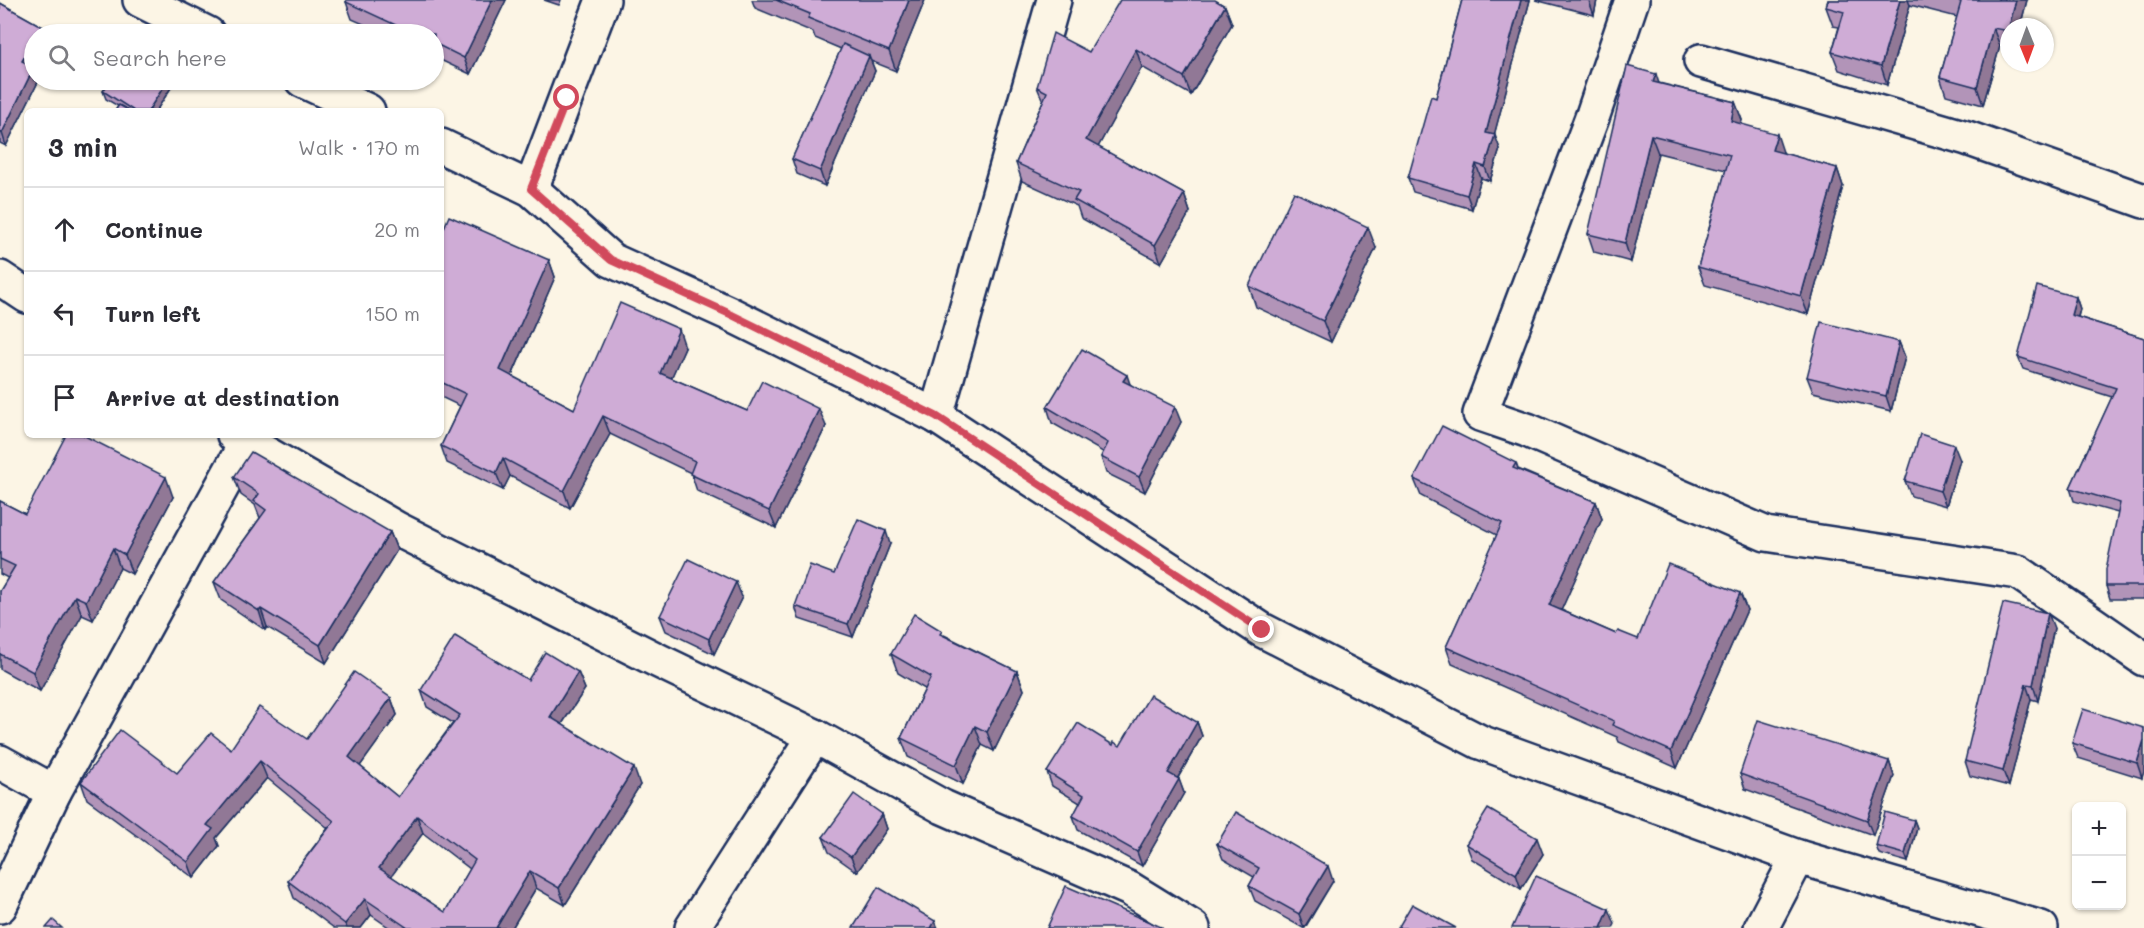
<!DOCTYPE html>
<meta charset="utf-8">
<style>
:root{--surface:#fff;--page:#f2f2f3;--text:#2b2b33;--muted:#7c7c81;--line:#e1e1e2}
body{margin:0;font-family:Mali,sans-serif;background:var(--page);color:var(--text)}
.controls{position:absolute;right:18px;bottom:18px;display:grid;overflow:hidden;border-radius:9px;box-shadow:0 2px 4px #0004}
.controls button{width:54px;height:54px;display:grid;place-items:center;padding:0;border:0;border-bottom:2px solid var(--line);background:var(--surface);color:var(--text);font:30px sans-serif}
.compass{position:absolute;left:2000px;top:18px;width:54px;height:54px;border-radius:50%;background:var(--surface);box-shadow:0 2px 4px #0004;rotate:179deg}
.stop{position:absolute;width:18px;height:18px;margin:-14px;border:4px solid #d1495b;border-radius:50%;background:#fff}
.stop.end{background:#d1495b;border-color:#fff;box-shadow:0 2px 6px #0008}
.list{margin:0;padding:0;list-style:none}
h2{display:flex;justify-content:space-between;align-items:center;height:78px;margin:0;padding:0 24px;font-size:26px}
h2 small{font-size:20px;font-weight:400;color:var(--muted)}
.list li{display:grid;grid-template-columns:39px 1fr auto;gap:18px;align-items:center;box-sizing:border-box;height:84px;padding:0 24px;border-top:2px solid var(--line)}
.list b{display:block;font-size:22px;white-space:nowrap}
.list em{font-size:20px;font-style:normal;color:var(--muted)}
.icon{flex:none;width:33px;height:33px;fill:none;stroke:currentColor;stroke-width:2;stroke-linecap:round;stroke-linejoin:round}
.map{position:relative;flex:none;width:2144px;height:928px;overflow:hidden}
.search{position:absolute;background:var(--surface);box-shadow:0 2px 4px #0004;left:24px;top:24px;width:420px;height:66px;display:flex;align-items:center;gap:15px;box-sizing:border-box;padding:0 21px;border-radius:33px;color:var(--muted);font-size:22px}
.panel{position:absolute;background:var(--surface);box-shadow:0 2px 4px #0004;left:24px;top:108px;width:420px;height:330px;border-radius:9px}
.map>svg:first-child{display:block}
</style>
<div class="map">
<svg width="2144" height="928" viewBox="0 0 2144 928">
<rect width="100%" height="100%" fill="#fcf5e5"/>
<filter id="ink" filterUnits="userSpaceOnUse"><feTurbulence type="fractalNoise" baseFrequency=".0167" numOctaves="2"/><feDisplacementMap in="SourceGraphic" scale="12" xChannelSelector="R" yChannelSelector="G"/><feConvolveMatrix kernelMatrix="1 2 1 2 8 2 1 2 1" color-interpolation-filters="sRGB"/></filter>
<g filter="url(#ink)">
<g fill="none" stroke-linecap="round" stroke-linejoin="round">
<defs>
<g id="street">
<polyline points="140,0 208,34"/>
<polyline points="1632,0 1593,115 1480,414 1527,430 1766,534 2018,572 2144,659"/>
<polyline points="1701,61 1967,138 2144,201"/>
<polyline points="302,80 368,111"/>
<polyline points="441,146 531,189 611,260 728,313 936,416 1262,630 1480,742 1798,857 2041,928"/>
<polyline points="531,189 603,0"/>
<polyline points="0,278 27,296"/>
<polyline points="936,416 1054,0"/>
<polyline points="234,435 397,529 659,661 815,736 943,807 1130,889 1193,928"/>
<polyline points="0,762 54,792"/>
<polyline points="0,906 54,792 246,443"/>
<polyline points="692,928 815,736"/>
<polyline points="1761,928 1798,857"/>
</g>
</defs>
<!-- street casing -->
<use href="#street" stroke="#1b2f5e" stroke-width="38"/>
<!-- street -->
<use href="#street" stroke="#fcf5e5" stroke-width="33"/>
</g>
<!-- wall -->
<g fill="#b294b8" stroke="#1b2f5e" stroke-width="1.5" fill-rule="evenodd">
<polygon points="506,0 470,74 434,57 434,34 386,34 352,19 346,2"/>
<polygon points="544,0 561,0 559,5"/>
<polygon points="752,0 925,0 896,71 871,61 875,71 825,186 797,174 792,159 841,49 815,38 813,32 755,8"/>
<polygon points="1462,0 1530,0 1494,135 1500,149 1490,181 1481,178 1472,209 1413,192 1408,178 1436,98"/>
<polygon points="1535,0 1597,0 1594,15"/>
<polygon points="1828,0 2027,0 2020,27 2009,27 2009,48 2000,46 1983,105 1946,95 1940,77 1957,17 1910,5 1887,85 1839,70 1832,52 1839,27 1833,26 1826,7"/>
<polygon points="1216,1 1225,6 1232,24 1191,95 1142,67 1098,147 1184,194 1190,212 1161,263 1081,218 1077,206 1022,181 1016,163 1043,101 1037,87 1089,52"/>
<polygon points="0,3 43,27 46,34 34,34 32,66 34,80 39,80 6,146 0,143"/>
<polygon points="111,80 176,80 156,111 115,111 118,106 106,99 103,91"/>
<polygon points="1659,83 1735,102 1742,120 1741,124 1783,152 1783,153 1837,168 1843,186 1808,314 1705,285 1698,267 1726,170 1658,153 1631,262 1594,252 1588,234"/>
<polygon points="441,235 549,260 555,277 512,376 574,409 685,347 671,378 747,411 826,426 776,528 697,491 691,473 610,434 570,508 510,476 503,490 447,463 441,446 460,406 441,397"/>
<polygon points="1376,248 1331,342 1256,307 1249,286"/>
<polygon points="2076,297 2080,309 2078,317 2144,338 2144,599 2110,599 2106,586 2118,513 2074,501 2070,488 2112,397 2023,369 2018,357"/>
<polygon points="1899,342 1905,357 1891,411 1813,392 1807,377"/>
<polygon points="1130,384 1181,422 1145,492 1106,473 1101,457 1103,452 1052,423 1047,407"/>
<polygon points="1960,460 1946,506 1911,496 1905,481"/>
<polygon points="1516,463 1518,469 1596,502 1602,519 1561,610 1616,634 1638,639 1740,593 1747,610 1677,768 1619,742 1617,737 1452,664 1446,647 1497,535 1421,496 1414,479"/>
<polygon points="234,477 390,532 397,550 326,663 267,627 265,630 221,600 214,582 260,518 255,505 241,495"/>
<polygon points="173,497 132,574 120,568 93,620 82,615 40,691 0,669 0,591 8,578 0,574 0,501 25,514"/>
<polygon points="890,544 853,637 799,619 795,606 834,574"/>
<polygon points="742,597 714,654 666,631 660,616"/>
<polygon points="2054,628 2038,701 2031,699 2009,786 1970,776 1965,761"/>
<polygon points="944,635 1017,671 1024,690 994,751 982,745 963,784 908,757 901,738 925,689 898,673 891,654"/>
<path d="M578 672 585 689 562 724 640 785 565 905 536 888 512 928H390L371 915 361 928H334L294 898 288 881 328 828 267 778 216 838 219 846 194 878 87 799 81 782 177 773 231 749 307 739 391 698 397 715 360 766 398 797 453 723 427 707 421 690 528 680ZM423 833 470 869 445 912 391 876Z"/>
<polygon points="1197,722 1202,736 1178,778 1184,793 1142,866 1078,830 1073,816 1080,803 1052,786 1047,772 1120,746"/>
<polygon points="2144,728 2142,778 2078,758 2072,743"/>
<polygon points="1889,761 1894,776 1873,835 1745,789 1740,774"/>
<polygon points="882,814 887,829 857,872 829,852 823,837"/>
<polygon points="1914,820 1917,828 1908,862 1879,854 1876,846"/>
<polygon points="1217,844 1333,881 1305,928 1303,928 1255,901 1249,886 1254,877 1223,859"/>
<polygon points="1466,844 1543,854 1521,889 1472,859"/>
</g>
<!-- shaded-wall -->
<g fill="#917896" stroke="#1b2f5e" stroke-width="1.5">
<polygon points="492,0 506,0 470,74 464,58"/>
<polygon points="909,0 925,0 896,71 889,51"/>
<polygon points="1521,0 1530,0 1491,147 1486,133"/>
<polygon points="1589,0 1597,0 1594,15 1589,1"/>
<polygon points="1900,0 1908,0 1910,5 1887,85 1881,66"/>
<polygon points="2016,0 2027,0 2020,27 2009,27 2009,35 2008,31"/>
<polygon points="1225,6 1232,24 1191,95 1184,77"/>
<polygon points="43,27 46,34 38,34"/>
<polygon points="1993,28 2000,46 1983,105 1977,87"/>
<polygon points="34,41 34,62 27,75 22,61"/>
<polygon points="1136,49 1142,67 1092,158 1086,140"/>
<polygon points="869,56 875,71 825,186 820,171"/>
<polygon points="34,67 34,80 39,80 6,146 2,133"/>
<polygon points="1656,74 1662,93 1653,82"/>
<polygon points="168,80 176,80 156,111 148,111"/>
<polygon points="1735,102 1742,120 1737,139 1731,121"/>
<polygon points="1777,134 1783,152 1779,168 1772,150"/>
<polygon points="1495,135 1500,149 1490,181 1485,167"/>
<polygon points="1651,135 1658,153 1631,262 1625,243"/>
<polygon points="1476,164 1481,178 1472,209 1467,195"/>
<polygon points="1837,168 1843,186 1808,314 1801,296"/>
<polygon points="1184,194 1190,212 1161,263 1155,245"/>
<polygon points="1368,227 1376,248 1331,342 1323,321"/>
<polygon points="549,260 555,277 507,387 500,370"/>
<polygon points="2076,297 2080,309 2075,327 2071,315"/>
<polygon points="679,329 685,347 666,390 660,373"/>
<polygon points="1899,342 1905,357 1891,411 1886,396"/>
<polygon points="1127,375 1132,390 1123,381"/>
<polygon points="1175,407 1181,422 1145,492 1139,477"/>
<polygon points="819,409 826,426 776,528 769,511"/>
<polygon points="603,416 610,434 570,508 564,491"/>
<polygon points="1954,445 1960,460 1946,506 1940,491"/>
<polygon points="503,458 510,476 503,490 496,473"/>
<polygon points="166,477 173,497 132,574 125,555"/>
<polygon points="1596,502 1602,519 1556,622 1549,605"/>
<polygon points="886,531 890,544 853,637 848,624"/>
<polygon points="390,532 397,550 326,663 320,645"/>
<polygon points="113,548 120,568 93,620 86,601"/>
<polygon points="736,582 742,597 714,654 709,639"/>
<polygon points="1740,593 1747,610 1677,768 1671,751"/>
<polygon points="75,596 82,615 40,691 33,672"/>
<polygon points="261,609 267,627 265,630 259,611"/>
<polygon points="2048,613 2054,628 2038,701 2033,685"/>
<polygon points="1017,671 1024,690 994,751 987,732"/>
<polygon points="578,672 585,689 556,733 550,717"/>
<polygon points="2026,684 2031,699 2009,786 2003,771"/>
<polygon points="391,698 397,715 355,773 349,757"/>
<polygon points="1197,722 1202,736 1173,786 1168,773"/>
<polygon points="975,726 982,745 963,784 956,765"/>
<polygon points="2144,740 2144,772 2142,778 2137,763"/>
<polygon points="260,761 267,778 216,838 219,846 194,878 188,862 207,825"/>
<polygon points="1889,761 1894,776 1873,835 1867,820"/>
<polygon points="634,768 640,785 565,905 559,888"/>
<polygon points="1179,779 1184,793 1142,866 1137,852"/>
<polygon points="882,814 887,829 857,872 851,857"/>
<polygon points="417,816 423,833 385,885 379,868"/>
<polygon points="1914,820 1917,828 1908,862 1905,854"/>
<polygon points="1537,838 1543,854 1521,889 1516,874"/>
<polygon points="1328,866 1333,881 1304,928 1299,914"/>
<polygon points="530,871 536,888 512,928 496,928"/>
<polygon points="365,899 371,915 361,928 347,928 345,924"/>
<polygon points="1609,909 1615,924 1613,928 1601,928"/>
<polygon points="935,921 938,928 931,928"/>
</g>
<!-- building -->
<g fill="#cfacd6" stroke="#1b2f5e" stroke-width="1.5" fill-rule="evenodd">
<polygon points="347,0 492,0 464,58 434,43 434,34 415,34 346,2"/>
<polygon points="776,0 909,0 889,51 808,18 810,14"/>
<polygon points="1120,0 1215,0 1225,6 1184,77 1136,49 1086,140 1184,194 1155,245 1074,200 1079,192 1016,163 1047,92 1037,87 1053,33 1089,52"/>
<polygon points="1462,0 1521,0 1486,133 1495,135 1485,167 1476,164 1467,195 1408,178 1431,96 1436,98"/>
<polygon points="1828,0 1900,0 1881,66 1832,52 1844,12 1826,7"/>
<polygon points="1954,0 2016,0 2008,31 1993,28 1977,87 1940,77 1961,2"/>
<polygon points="0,3 43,27 38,34 34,34 34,41 22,61 34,67 2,133 0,132"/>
<polygon points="153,27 165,34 149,34"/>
<polygon points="843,44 869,56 820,171 792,159"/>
<polygon points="1627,66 1656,74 1653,82 1735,102 1731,121 1777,134 1772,150 1837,168 1801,296 1698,267 1730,155 1651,135 1625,243 1588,234"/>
<polygon points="111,80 168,80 148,111 134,111 103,91"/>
<polygon points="119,105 130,111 115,111"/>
<polygon points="1294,192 1368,227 1323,321 1249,286"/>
<polygon points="449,216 549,260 500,370 574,409 620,303 679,329 660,373 747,411 762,381 819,409 769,511 690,474 695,461 603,416 564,491 503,458 496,473 441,446 466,394 441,382 441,235"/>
<polygon points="2037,286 2076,297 2071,315 2144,338 2144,586 2106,586 2106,569 2120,503 2070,488 2116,388 2018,357"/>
<polygon points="1821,322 1899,342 1886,396 1807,377"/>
<polygon points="1082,349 1127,375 1123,381 1175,407 1139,477 1101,457 1108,443 1047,407"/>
<polygon points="1442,426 1516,463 1513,468 1596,502 1549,605 1616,634 1618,631 1638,639 1668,564 1740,593 1671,751 1612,725 1614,721 1446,647 1502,523 1414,479"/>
<polygon points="1920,434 1954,445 1940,491 1905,481"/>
<polygon points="66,435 83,435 166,477 125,555 113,548 86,601 75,596 33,672 0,654 0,591 15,566 0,559 0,501 25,514"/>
<polygon points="251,452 390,532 320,645 261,609 259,611 214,582 266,510 254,501 259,494 234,477"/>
<polygon points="858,519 886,531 848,624 795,606 810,565 834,574"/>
<polygon points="688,559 736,582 709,639 660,616"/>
<polygon points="2003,603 2048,613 2033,685 2026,684 2003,771 1965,761"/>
<polygon points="914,614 942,631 940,634 1017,671 987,732 975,726 956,765 901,738 931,677 891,654"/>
<path d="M455 636 528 680 545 652 578 672 550 717 634 768 559 888 530 871 496 928H408L365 899 345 924 288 881 334 821 260 761 207 825 213 829 188 862 81 782 120 730 177 773 211 733 231 749 259 707 307 739 354 672 391 698 349 757 398 797 460 715 421 690ZM417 816 475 860 445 912 379 868Z"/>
<polygon points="1150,695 1197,722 1168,773 1179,779 1137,852 1073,816 1084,795 1047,772 1078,723 1113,745 1114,742 1120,746"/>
<polygon points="2083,709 2144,728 2144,740 2137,763 2072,743"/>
<polygon points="1758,720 1889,761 1867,820 1740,774"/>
<polygon points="854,794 882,814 851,857 823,837"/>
<polygon points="1488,809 1537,838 1516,874 1466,844"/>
<polygon points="1236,812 1328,866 1299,914 1249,886 1259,868 1217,844"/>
<polygon points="1885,812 1914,820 1905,854 1876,846"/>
<polygon points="1536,876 1609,909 1601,928 1512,928"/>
<polygon points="1066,886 1161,927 1162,928 1047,928"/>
<polygon points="878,887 935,921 931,928 853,928"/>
<polygon points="1412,904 1456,928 1398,928"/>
<polygon points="53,920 62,928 46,928"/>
</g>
</g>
<g fill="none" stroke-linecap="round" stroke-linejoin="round" filter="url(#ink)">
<!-- route -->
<polyline stroke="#d1495b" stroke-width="8" points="567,98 531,189 611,260 728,313 936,416 1262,630"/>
</g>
</svg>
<div class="controls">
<button>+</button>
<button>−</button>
</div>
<svg class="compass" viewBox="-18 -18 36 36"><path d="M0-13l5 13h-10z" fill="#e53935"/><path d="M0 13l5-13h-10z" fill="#7c7c81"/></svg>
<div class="stop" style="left:567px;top:98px"></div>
<div class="stop end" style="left:1262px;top:630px"></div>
<div class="search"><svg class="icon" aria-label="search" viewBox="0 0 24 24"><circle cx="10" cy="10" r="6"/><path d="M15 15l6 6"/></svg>Search here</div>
<section class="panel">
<h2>3 min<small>Walk · 170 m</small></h2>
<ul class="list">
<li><svg class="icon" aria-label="ahead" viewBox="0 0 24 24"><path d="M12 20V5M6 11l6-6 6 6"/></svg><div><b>Continue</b></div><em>20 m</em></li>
<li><svg class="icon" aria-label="left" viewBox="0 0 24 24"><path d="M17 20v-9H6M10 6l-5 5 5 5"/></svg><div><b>Turn left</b></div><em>150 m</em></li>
<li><svg class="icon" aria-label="arrive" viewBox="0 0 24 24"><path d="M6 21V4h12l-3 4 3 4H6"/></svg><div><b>Arrive at destination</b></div></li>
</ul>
</section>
</div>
